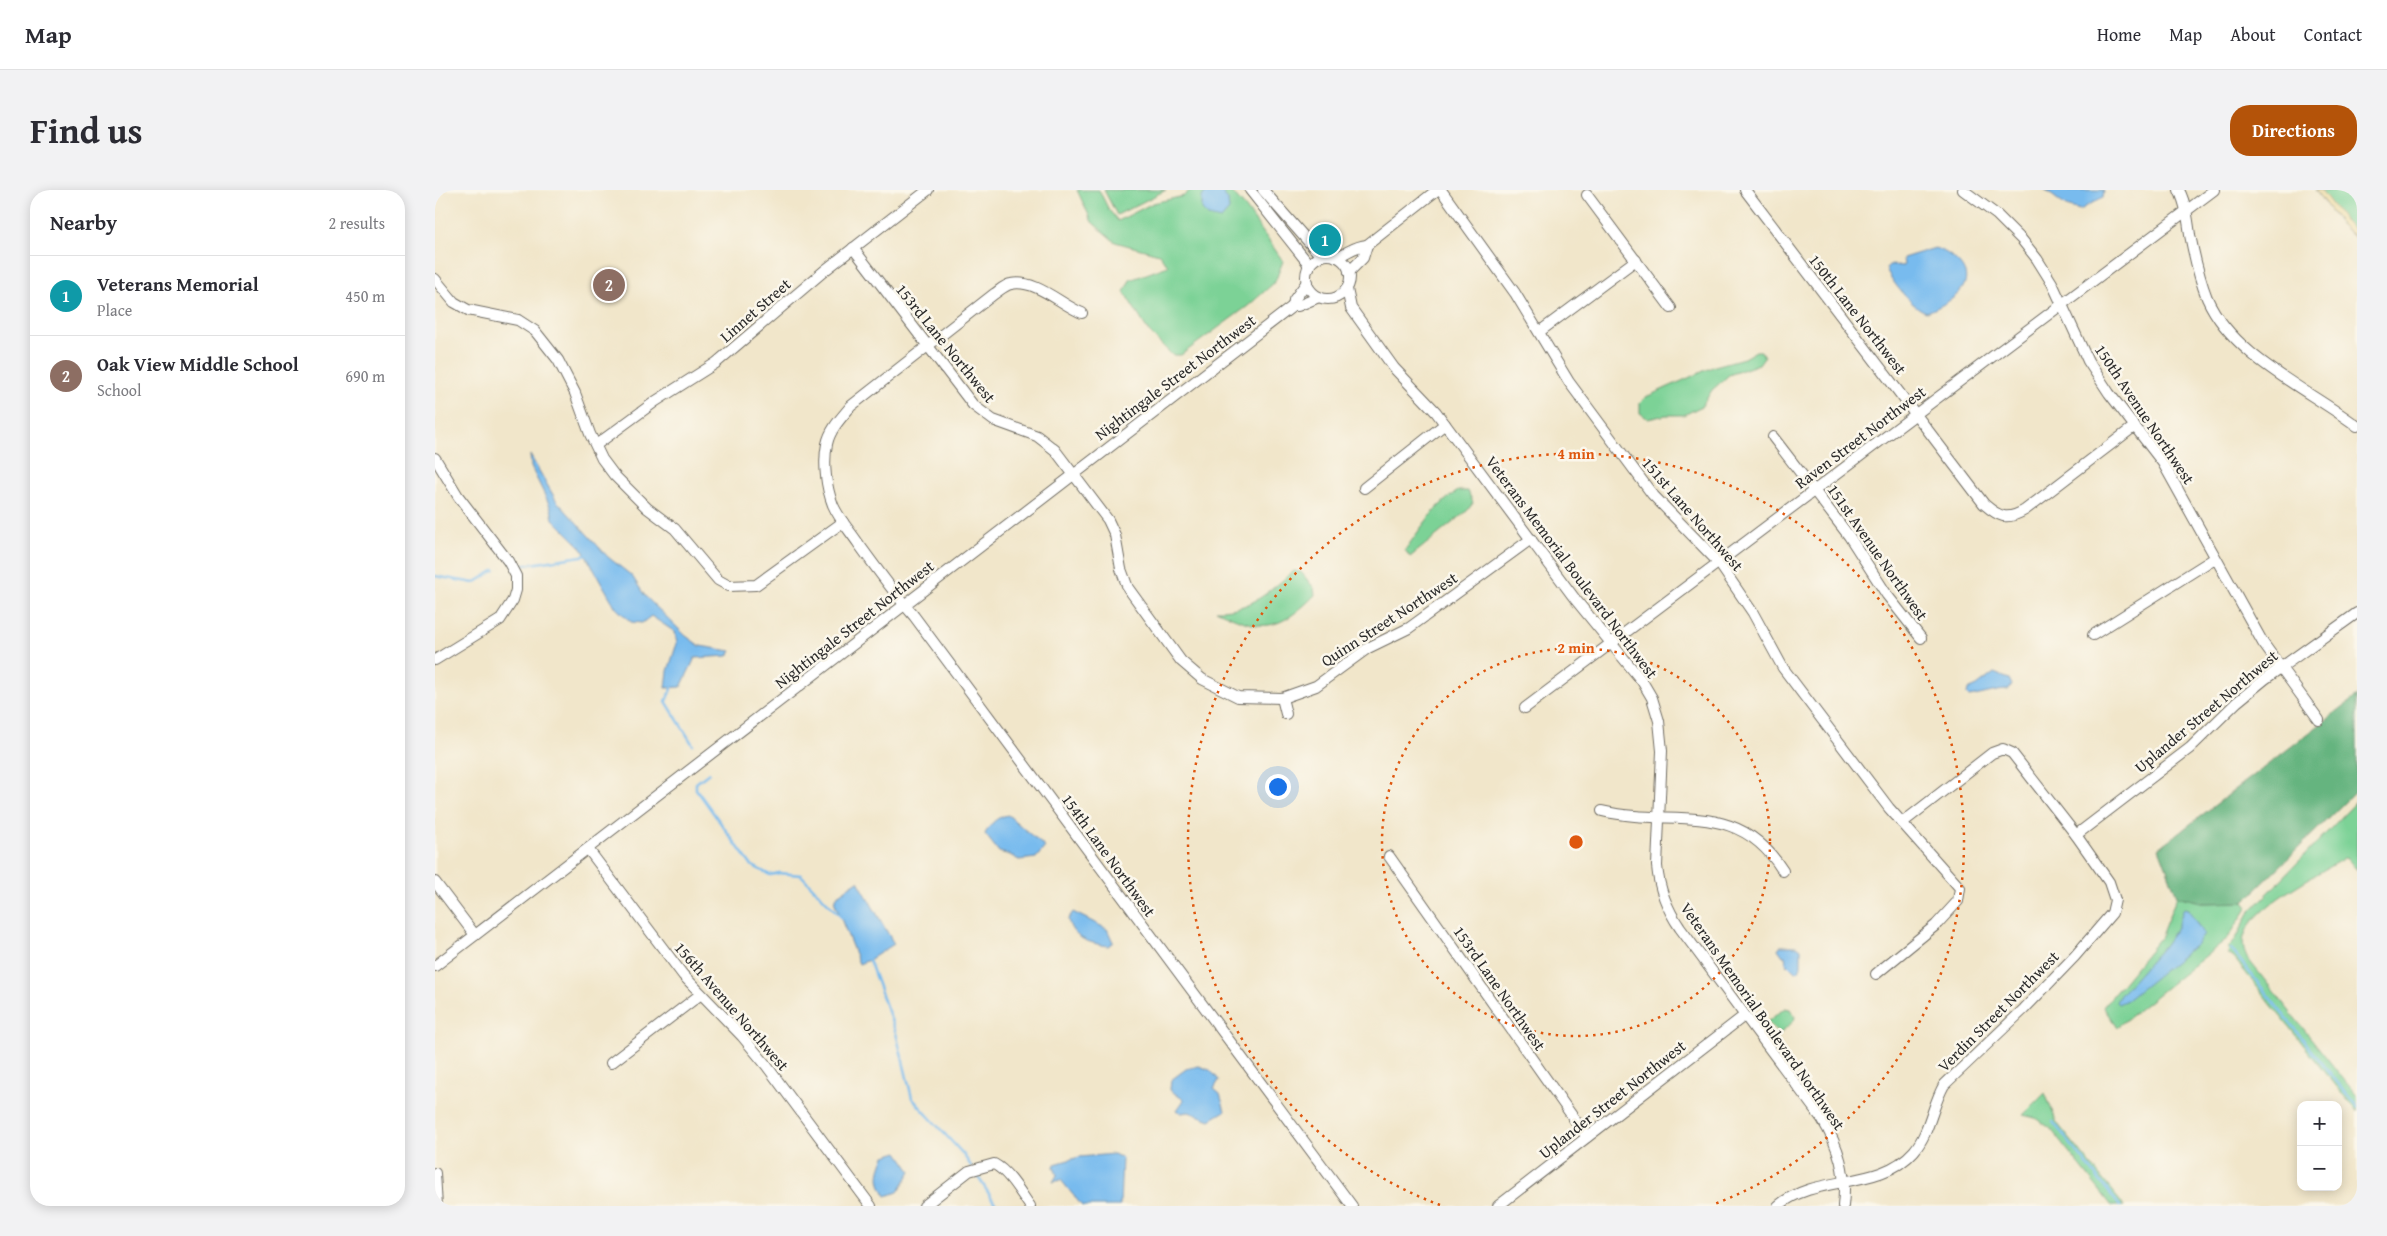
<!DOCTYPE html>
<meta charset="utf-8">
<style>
:root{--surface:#fff;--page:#f2f2f3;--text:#2b2b33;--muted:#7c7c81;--line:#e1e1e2;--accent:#b45309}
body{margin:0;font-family:"Gentium Book Plus",serif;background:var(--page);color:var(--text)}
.controls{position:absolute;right:15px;bottom:15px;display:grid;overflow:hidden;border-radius:10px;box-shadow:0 2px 12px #0003}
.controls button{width:45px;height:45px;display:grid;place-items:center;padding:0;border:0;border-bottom:1px solid var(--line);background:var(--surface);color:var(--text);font:25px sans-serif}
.you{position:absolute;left:842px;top:596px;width:18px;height:18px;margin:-12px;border:4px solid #fff;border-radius:50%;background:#1a73e8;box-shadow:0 0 0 8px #1a73e833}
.badge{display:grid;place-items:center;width:32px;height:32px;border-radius:50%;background:var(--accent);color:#fff;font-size:16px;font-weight:700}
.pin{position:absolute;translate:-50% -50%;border:2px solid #fff;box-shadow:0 1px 5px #0006}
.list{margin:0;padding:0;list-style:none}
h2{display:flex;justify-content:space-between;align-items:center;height:65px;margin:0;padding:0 20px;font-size:21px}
h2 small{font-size:16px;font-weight:400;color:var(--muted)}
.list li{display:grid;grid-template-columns:32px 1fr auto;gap:15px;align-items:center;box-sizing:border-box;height:80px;padding:0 20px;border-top:1px solid var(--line)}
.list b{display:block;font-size:19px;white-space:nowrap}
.list p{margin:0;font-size:16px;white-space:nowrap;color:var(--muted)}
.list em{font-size:16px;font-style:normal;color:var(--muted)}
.map{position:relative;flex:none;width:1922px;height:1016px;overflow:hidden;border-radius:20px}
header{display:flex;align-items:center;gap:30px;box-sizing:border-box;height:70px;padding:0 25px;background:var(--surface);border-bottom:1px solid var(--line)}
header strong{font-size:24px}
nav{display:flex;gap:28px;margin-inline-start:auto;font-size:18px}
.intro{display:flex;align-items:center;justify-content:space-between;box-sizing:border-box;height:120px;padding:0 30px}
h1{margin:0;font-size:35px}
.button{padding:12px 22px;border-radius:20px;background:var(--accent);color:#fff;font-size:18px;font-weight:700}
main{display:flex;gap:30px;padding:0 30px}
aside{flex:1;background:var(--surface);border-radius:20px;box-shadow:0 2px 12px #0003}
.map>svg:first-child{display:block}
</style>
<header>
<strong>Map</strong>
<nav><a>Home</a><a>Map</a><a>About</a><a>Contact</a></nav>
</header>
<div class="intro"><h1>Find us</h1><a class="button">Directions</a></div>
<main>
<aside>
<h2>Nearby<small>2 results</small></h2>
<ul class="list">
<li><span class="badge" style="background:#0f9aa8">1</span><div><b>Veterans Memorial</b><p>Place</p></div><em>450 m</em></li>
<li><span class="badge" style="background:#8d6e63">2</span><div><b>Oak View Middle School</b><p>School</p></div><em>690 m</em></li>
</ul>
</aside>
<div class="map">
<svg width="1922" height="1016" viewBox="0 0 1922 1016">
<rect width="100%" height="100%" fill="#fbf7ec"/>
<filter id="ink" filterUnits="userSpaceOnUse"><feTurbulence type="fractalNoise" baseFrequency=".02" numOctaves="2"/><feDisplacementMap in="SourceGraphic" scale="10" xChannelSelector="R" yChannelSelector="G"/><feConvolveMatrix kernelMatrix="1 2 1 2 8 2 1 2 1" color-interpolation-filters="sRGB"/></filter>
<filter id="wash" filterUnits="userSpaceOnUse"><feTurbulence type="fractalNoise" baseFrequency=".0096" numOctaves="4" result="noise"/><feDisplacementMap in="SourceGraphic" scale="20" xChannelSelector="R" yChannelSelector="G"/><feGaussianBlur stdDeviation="1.12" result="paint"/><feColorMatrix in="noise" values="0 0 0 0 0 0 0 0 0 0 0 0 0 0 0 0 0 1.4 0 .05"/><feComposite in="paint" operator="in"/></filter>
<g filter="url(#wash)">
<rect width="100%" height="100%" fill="#f1e6ca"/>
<!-- green -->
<g fill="#7cd296" stroke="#547e60">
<polygon points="642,0 664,0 674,20 683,31 718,13 749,6 755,0 795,0 811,18 848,71 840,92 813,116 746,165 737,165 714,142 689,102 695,90 733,76 724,64 680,52 657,32"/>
<polygon points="669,0 731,0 682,25"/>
<polygon points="1880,0 1922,0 1922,49 1907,36"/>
<polygon points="1321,161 1326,161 1329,167 1324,174 1294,185 1277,200 1267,216 1249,225 1231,225 1213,229 1205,223 1205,213 1211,207 1280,176 1309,168"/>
<path d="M1023 301H1033L1038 313 1032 321 975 367 970 360C986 338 1000 315 1023 301Z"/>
<path d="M859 381 866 382 879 398 880 405C842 443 827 442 781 420 818 420 831 403 859 381Z"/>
<path d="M1922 611V680L1911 667C1885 683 1816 717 1809 747 1807 755 1809 761 1813 769L1922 906V922L1799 768 1793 764 1794 756 1801 749 1814 723Z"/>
<polygon points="1742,706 1770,713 1809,712 1813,717 1793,748 1682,837 1668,817 1725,748"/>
<polygon points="1350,818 1355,819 1360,827 1359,831 1347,841 1343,848 1343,842 1332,832"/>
<polygon points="1610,903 1622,933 1689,1016 1677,1016 1615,938 1600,928 1588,925"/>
</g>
<!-- forest -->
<polygon fill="#65b47f" stroke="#487055" points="1922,506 1922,600 1809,712 1770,713 1742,706 1724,658"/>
<!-- sand -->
<polygon fill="#eeda9e" stroke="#8c8264" points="1880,0 1886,0 1908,29 1922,43 1922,49 1907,36"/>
<!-- water -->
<g fill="#78bbee" stroke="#52738c">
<polygon points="772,0 786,0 793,10 794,20 786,29 773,26 767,20 767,7"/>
<polygon points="1610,0 1669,0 1668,7 1645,20 1631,16"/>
<path d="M1500 58C1510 61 1515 65 1523 72 1546 96 1512 114 1492 122 1478 119 1455 90 1451 78L1454 75 1469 76 1468 68Z"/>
<polygon points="95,265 121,310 173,367 197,386 210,406 251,446 265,456 296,461 293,466 260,468 246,497 231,498 233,481 242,453 240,442 216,426 207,433 196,432 181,418 146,357 118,329 116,318 96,277"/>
<path d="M1559 483 1574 489 1577 495 1574 500C1560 500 1548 505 1534 507L1532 505 1533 500 1542 496Z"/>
<path d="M573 625 610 657 601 668 584 670 575 665 564 662 550 644C555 634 561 627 573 625Z"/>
<polygon points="423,691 459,754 434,770 424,774 399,711 405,703"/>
<polygon points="1749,718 1753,719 1769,745 1762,754 1692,810 1683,814 1681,812 1685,805 1729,756 1741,739"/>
<path d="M638 722 672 739 678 752 673 756C655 753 637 749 633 729Z"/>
<polygon points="1345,756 1362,756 1366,759 1366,776 1364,781 1360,782 1351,773 1350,766 1348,766 1343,759"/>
<polygon points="764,876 775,880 784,890 779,899 785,904 790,921 775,930 754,922 746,923 742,920 749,910 735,900 736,890 751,879"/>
<path d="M463 962 476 981 463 1002 451 1006C441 990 443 983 450 966Z"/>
<polygon points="679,964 687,968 685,1016 647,1016 626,990 618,992 622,985 619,977 620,974 644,967"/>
</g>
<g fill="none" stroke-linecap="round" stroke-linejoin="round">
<!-- stream -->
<g stroke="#78bbee" stroke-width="2.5">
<polyline points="83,376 153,365"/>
<polyline points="0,386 39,393 60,380"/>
<polyline points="237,498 231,511 258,555"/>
<polyline points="274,583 261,593 261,599 316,675 335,685 344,683 366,685 407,728"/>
<polyline points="1796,759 1922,917"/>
<polyline points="434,770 461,843 477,908 528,964 536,976"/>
<polyline points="1618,932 1685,1016"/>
<polyline points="543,987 562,1016"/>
</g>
</g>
</g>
<g filter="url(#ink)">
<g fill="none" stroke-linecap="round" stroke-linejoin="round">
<defs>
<g id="minor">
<polyline points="815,0 872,72 874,78"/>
<polyline points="828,0 886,66"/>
<polyline points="1006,0 1080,103 1134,192 1217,304 1284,373 1318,423 1348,478 1454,618 1525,698 1523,711 1501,735 1441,784"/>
<path d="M1310 0 1549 314C1564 327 1572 331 1590 320L1700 236"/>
<polyline points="1528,0 1562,25 1587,50 1602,69 1617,93 1653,171 1674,203 1728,273 1828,453 1884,530"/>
<path d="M1744 0C1751 14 1753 30 1755 45 1759 65 1764 88 1772 108 1798 167 1873 199 1922 236"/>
<polyline points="1152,5 1236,118"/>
<polyline points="418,58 538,215 558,230 602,246 620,260 673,330 680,345 686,379 693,398 746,471 767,489 803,507 847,508 881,496 933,458 974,438 1096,349"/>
<circle cx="893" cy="87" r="22"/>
<path d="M901 67C913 63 919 56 932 55"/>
<polyline points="914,82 928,68 932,55 1002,0"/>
<polyline points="0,89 19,112 33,120 83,130 100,141 123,170 140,203 155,244 167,269 179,285 212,318 240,339 283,390 294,396 321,395 408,332"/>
<path d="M912 99 916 118 959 178 1001 222 1140 409 1207 491 1217 508 1224 531 1227 561 1222 676C1224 699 1232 719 1245 738L1387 929C1404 957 1412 983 1408 1016"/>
<polyline points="858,116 859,110 872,92"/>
<path d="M647 123C625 114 601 89 576 94 570 95 565 100 559 104L416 216C407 227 395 239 392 254 388 273 391 297 398 315 404 329 415 341 423 353 441 378 459 403 479 426L917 1016"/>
<polyline points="1104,142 1201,70"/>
<polyline points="1338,247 1414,346 1452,405 1486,448"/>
<polyline points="161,255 221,211 281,173 389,81 493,0"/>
<polyline points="0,268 23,306 73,371 81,386 81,400 78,410 65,430 0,470"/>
<polyline points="929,298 1010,234"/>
<polyline points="1658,445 1780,368"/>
<polyline points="847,508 851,524"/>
<polyline points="1090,518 1779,0"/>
<path d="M1167 621C1238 638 1302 607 1348 681"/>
<polyline points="1641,645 1755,558 1802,512 1830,489 1922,423"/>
<polyline points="153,659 248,785 307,846 331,875 436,1016"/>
<polyline points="954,666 1152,947"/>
<polyline points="0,692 40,745"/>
<polyline points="0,776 858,116 863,116 884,107"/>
<polyline points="176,873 266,804"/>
<polyline points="0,983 2,1016"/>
<path d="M489 1016 534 981 559 974C574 982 585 1002 595 1016"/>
<polyline points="1063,1016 1309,826"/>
<path d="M1343 1016C1382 983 1444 1001 1479 961 1495 942 1497 916 1509 895L1589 819 1640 766 1677 723 1680 710 1674 692 1641 645 1577 563 1568 559 1557 563 1467 633"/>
</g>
</defs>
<!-- minor casing -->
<use href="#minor" stroke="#706c63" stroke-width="12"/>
<!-- minor -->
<use href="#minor" stroke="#fff" stroke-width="10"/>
</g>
</g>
<!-- distance rings -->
<g fill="none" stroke="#df570e" stroke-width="2.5" stroke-dasharray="2.5 5">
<circle cx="1141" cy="652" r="194"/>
<path d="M1005 1015A388 388 0 1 1 1277 1015"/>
</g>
<g text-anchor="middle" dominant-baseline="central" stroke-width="5" stroke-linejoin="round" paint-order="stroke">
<!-- street labels -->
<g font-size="16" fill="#2b2b2b" stroke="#fbf7ec">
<text transform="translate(320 120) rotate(-41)">Linnet Street</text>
<text transform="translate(1423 124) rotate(52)">150th Lane Northwest</text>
<text transform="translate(511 153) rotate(51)">153rd Lane Northwest</text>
<text transform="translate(740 187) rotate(-37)">Nightingale Street Northwest</text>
<text transform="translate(1710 224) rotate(56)">150th Avenue Northwest</text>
<text transform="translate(1425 247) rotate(-37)">Raven Street Northwest</text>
<text transform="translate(1258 324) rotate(49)">151st Lane Northwest</text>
<text transform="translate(1443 362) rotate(55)">151st Avenue Northwest</text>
<text transform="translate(1137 377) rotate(53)">Veterans Memorial Boulevard Northwest</text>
<text transform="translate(954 429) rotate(-33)">Quinn Street Northwest</text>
<text transform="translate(419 434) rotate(-38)">Nightingale Street Northwest</text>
<text transform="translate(1771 521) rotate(-40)">Uplander Street Northwest</text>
<text transform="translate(674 665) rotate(54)">154th Lane Northwest</text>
<text transform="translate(1065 798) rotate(55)">153rd Lane Northwest</text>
<text transform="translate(297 816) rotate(49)">156th Avenue Northwest</text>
<text transform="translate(1563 821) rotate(-45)">Verdin Street Northwest</text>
<text transform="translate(1328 826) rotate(55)">Veterans Memorial Boulevard Northwest</text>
<text transform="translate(1177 909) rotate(-38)">Uplander Street Northwest</text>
</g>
</g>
<circle cx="1141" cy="652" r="8" fill="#df570e" stroke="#fbf7ec" stroke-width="2.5"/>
<g font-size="15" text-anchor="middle" font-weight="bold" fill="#df570e" stroke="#fbf7ec" stroke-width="5" stroke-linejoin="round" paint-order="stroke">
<text x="1141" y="269">4 min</text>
<text x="1141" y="463">2 min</text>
</g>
</svg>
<div class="controls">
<button>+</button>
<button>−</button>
</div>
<div class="you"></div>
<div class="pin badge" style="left:890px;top:50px;background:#0f9aa8">1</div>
<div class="pin badge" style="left:174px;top:95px;background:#8d6e63">2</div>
</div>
</main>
